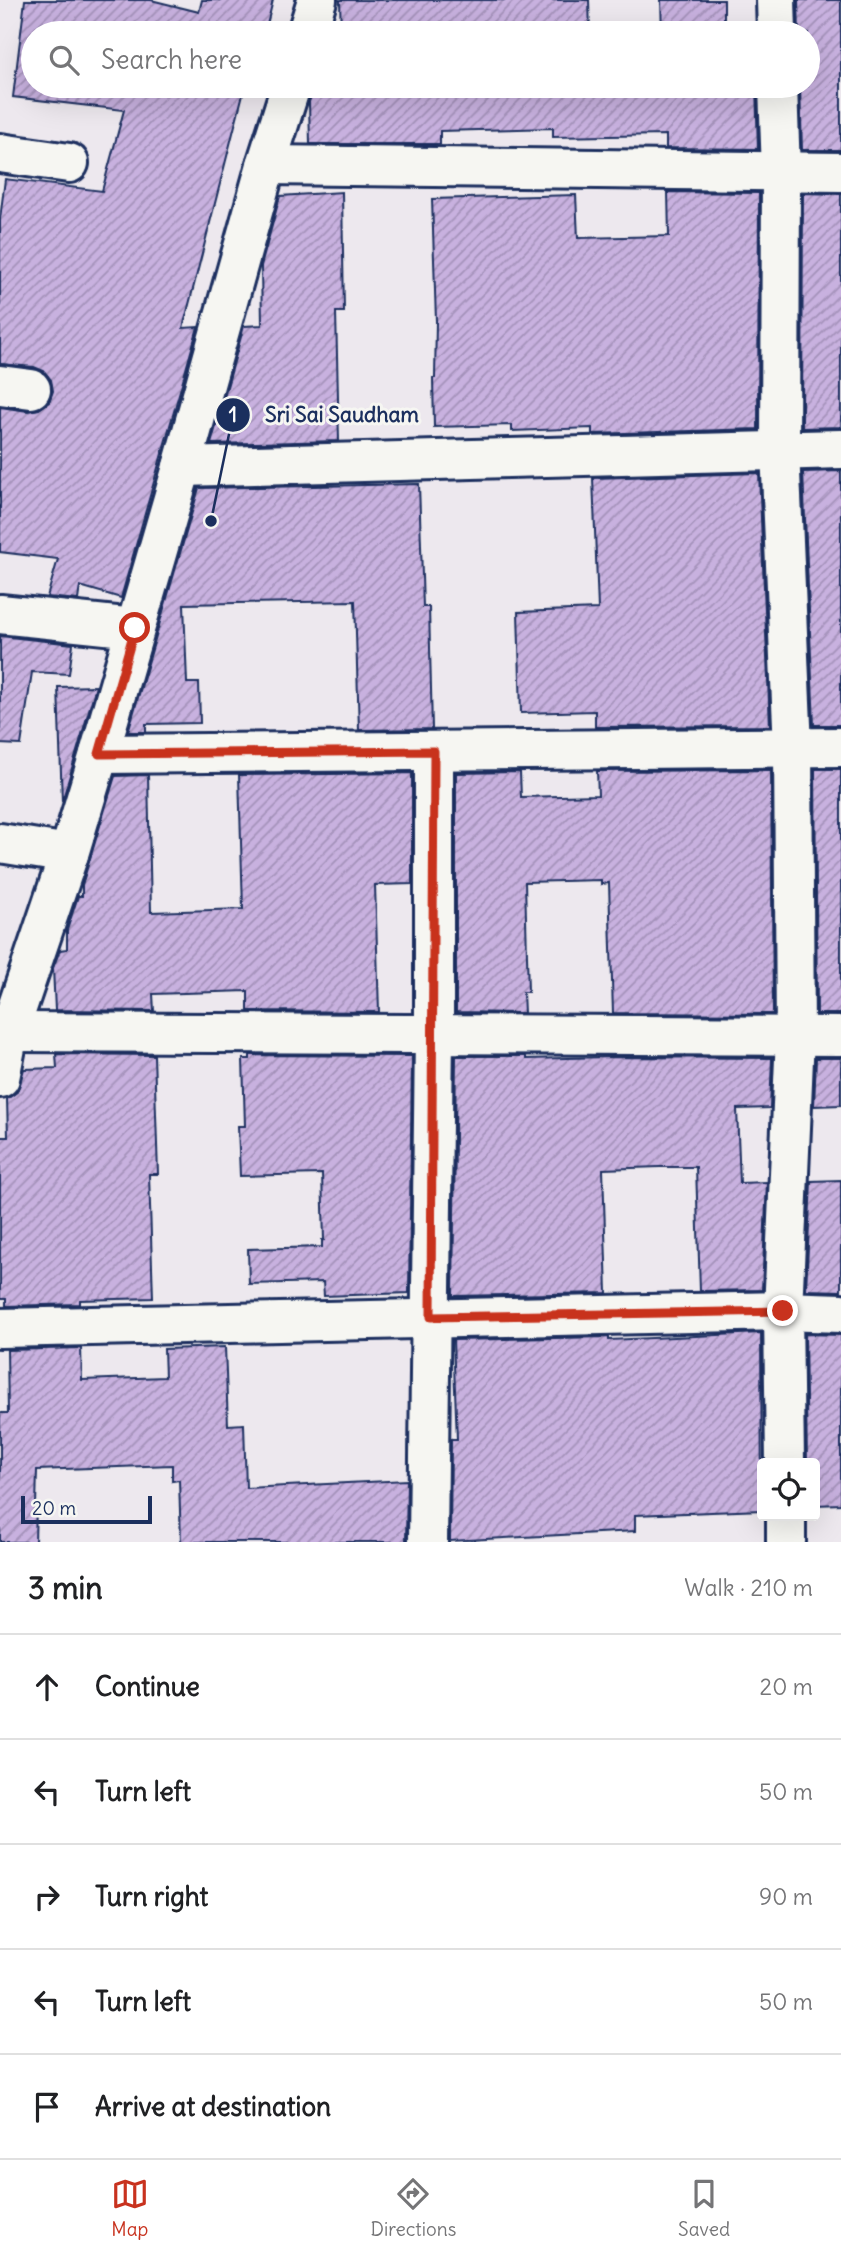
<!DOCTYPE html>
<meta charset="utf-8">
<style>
:root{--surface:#fff;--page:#f2f2f2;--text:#202124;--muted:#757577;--line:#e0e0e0;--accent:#c8321e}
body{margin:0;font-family:Delius,sans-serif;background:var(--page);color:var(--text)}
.controls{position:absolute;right:21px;bottom:21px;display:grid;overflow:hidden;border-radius:7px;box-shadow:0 7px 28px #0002}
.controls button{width:63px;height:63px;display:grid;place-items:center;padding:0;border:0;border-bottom:2px solid var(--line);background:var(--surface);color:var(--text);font:35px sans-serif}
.scale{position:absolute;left:21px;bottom:18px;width:131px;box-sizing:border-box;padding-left:7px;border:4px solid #1b2f5e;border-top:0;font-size:19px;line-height:24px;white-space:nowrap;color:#1b2f5e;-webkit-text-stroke:5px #f6f6f2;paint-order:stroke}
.stop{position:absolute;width:21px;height:21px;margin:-16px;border:5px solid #c8321e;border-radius:50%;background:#fff}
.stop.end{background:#c8321e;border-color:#fff;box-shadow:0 2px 7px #0008}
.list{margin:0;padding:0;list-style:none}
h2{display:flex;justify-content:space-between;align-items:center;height:91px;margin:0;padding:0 28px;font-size:30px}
h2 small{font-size:23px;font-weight:400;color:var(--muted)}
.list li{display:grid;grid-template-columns:46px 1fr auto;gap:21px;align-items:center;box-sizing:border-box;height:105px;padding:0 28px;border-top:2px solid var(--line)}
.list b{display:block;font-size:26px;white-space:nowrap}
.list em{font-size:23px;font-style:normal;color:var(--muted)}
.icon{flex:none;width:38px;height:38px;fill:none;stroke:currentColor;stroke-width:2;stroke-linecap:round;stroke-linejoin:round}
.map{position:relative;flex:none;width:841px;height:1542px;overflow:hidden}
.search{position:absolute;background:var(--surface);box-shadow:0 7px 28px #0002;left:21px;right:21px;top:21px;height:77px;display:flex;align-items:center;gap:18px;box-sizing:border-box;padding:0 24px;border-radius:38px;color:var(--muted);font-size:26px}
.sheet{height:616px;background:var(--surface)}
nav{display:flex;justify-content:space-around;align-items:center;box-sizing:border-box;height:98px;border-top:2px solid var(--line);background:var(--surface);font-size:19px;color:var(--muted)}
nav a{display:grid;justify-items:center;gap:4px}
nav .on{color:var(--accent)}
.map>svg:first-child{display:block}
</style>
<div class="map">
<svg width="841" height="1542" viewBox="0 0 841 1542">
<defs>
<pattern id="building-hatch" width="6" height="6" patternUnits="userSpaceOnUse" patternTransform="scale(1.75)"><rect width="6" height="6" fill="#c8b1df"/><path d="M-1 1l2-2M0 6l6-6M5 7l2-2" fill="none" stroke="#a290b8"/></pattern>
</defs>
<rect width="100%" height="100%" fill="#ede8ee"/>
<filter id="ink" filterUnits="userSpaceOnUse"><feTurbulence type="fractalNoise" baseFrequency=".0143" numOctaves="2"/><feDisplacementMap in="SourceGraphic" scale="14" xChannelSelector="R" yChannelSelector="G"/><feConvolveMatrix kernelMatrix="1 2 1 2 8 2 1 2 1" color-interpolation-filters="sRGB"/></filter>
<g filter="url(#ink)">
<!-- building -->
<g fill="url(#building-hatch)" stroke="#1b2f5e" stroke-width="2">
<polygon points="25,0 151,0 199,12 202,0 273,0 265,33 33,33 33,86 245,86 183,328 198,327 121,598 80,586 78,600 47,597 58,559 0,552 0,407 28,411 39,409 49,402 53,391 51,380 44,371 34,367 0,364 0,219 5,179 102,191 124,110 13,97"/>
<polygon points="340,0 589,0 590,33 341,33"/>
<polygon points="661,0 724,0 724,27 755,26 755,33 662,33"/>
<polygon points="798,0 841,0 841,150 802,150 800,86 808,86 808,33 799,33"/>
<polygon points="334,86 756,86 758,149 666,148 666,135 553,137 553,128 440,131 440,144 310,144 309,102 311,96 334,95"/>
<polygon points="342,192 344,312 336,312 339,441 211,444 244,326 262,325 261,266 280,196"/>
<polygon points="668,192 759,193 758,429 592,434 592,428 512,431 512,425 434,427 433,378 435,378 436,321 432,199 576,195 578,238 669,236"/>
<polygon points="803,193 841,194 841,427 802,428"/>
<polygon points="841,471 841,725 814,725 803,472"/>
<polygon points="759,473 770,726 595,727 595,711 521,713 518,612 598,609 593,478"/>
<polygon points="419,484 423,607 429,607 432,729 359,730 355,601 184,604 187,683 199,683 200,723 146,724 146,732 128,732 199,488"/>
<polygon points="0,636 73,644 69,674 32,672 21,745 0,744"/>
<polygon points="96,686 78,748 62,802 58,687"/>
<polygon points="815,769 841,769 841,1014 817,1014"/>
<polygon points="771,770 773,1014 613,1013 609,883 601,884 601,880 525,882 528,992 523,992 524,1013 456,1012 456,773 520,772 521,797 598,795 597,771"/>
<polygon points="412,773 412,884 375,885 379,1012 248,1011 248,991 153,994 154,1011 55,1010 53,968 60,950 67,949 67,930 78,896 82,896 82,885 115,776 148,775 151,912 243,909 239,775"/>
<polygon points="56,1054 154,1055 158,1174 149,1174 153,1298 80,1300 80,1304 6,1306 6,1299 0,1299 0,1137 8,1137 7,1099 17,1092 24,1069 57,1068"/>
<polygon points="250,1055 412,1056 409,1293 324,1296 323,1282 249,1284 248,1249 322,1247 322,1240 324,1240 322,1174 240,1176 238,1126 245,1126 243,1059 250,1059"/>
<polygon points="456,1056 526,1056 526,1059 608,1057 772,1058 770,1108 737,1109 740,1183 767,1182 762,1290 700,1291 696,1167 660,1167 603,1169 607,1293 453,1296"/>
<polygon points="816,1058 841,1058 841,1105 814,1106"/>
<polygon points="841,1180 841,1291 806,1290 811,1181"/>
<polygon points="761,1333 762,1510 635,1515 635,1531 450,1541 451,1439 457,1439 453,1340 609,1337 609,1340"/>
<polygon points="805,1334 841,1335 841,1504 815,1505 815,1463 807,1463"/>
<polygon points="225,1347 228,1425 244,1424 246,1488 407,1480 406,1542 181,1542 179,1480 172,1481 172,1465 37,1470 35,1542 0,1542 0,1413 8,1413 7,1350 81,1348 82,1380 165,1377 164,1349"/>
</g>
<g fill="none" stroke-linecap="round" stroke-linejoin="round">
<defs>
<g id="street">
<polyline points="776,0 777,33"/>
<polyline points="307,33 317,0"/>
<polyline points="778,86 781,172 780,450 793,748 795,1036 783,1311 785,1463"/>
<polyline points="0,153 69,163"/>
<polyline points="266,165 841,172"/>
<polyline points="0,385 31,389"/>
<polyline points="182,467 841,449"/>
<polyline points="0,614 135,628"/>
<polyline points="99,754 841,747"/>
<polyline points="0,843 69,854"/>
<polyline points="9,1032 841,1036"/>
<polyline points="0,1078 9,1032 69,854 99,754 182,467 266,165 291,86"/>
<polyline points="0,1328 783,1311 841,1313"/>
<polyline points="786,1516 786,1542"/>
<polyline points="428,1542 434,1035 434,751"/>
</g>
</defs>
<!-- street casing -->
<use href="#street" stroke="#1b2f5e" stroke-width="44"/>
<!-- street -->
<use href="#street" stroke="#f6f6f2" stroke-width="38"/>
</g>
</g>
<g fill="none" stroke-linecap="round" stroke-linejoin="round" filter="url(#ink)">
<!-- route -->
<polyline stroke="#c8321e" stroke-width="9" points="135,628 99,754 434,751 431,1317 783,1311"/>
</g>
<!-- callouts -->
<path fill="none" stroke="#1b2f5e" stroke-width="2.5" d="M211 521L233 415"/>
<g fill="#1b2f5e" stroke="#f6f6f2" stroke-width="2.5">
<circle cx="211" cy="521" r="7"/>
<circle cx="233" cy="415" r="18"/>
</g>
<g font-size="21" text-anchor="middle" font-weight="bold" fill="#fff">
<text x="233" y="422">1</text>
</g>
<g font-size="21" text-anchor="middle" font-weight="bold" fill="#1b2f5e" stroke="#f6f6f2" stroke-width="6" stroke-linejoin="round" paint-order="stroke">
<text x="342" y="422">Sri Sai Saudham</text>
</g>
</svg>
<div class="controls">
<button><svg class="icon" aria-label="locate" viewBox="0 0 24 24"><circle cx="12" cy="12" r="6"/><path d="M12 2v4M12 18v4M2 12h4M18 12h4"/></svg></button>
</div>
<div class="scale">20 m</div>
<div class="stop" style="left:135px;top:628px"></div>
<div class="stop end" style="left:783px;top:1311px"></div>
<div class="search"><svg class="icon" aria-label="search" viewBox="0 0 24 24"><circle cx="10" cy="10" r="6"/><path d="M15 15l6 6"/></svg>Search here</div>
</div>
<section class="sheet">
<h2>3 min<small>Walk · 210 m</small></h2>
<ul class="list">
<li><svg class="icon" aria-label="ahead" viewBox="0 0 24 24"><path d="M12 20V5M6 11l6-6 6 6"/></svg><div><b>Continue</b></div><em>20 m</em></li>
<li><svg class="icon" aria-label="left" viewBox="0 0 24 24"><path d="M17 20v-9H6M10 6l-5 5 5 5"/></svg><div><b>Turn left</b></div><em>50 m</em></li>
<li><svg class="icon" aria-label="right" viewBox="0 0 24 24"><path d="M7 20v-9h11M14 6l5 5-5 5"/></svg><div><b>Turn right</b></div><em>90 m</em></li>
<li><svg class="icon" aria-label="left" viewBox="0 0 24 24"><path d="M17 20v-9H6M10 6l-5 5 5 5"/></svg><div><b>Turn left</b></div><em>50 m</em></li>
<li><svg class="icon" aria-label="arrive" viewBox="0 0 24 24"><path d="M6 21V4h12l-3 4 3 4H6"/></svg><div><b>Arrive at destination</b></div></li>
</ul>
</section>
<nav>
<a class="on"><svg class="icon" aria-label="map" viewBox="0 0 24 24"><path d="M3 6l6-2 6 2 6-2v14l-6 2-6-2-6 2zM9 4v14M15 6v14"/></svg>Map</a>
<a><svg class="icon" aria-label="directions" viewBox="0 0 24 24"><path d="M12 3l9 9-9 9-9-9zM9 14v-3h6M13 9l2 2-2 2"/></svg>Directions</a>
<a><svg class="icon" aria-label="saved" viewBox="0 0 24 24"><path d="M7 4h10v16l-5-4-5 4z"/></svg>Saved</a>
</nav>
